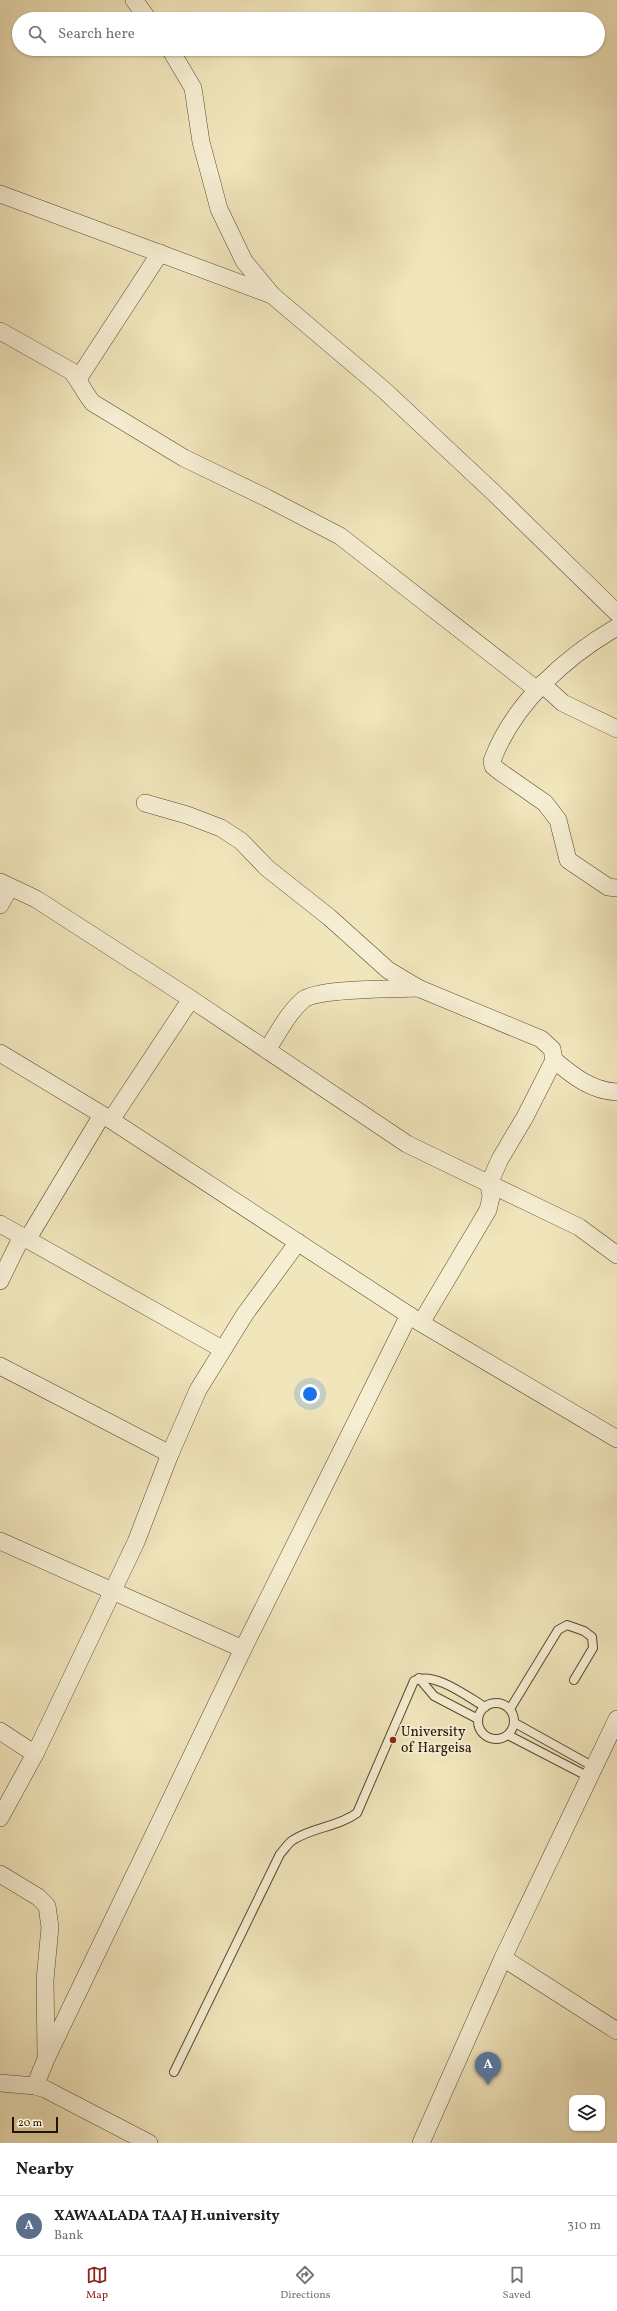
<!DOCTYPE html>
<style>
:root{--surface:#fff;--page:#f2f2f2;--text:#202124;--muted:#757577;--line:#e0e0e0;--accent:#8f2418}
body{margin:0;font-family:Vollkorn,serif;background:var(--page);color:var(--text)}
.controls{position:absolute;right:12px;bottom:12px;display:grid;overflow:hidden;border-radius:8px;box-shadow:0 1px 3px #0004}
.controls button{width:36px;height:36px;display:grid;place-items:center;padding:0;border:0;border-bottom:1px solid var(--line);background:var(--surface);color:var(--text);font:20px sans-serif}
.scale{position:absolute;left:12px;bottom:10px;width:46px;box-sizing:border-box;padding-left:4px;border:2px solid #231300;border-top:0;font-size:11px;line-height:14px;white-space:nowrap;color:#231300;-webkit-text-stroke:3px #f6eed3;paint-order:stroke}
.you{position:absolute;left:310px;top:1394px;width:14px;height:14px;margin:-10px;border:3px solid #fff;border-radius:50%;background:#1a73e8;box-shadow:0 0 0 6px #1a73e833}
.badge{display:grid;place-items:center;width:26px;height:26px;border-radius:50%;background:var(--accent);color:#fff;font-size:13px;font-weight:700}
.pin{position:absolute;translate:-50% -33px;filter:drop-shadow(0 1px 2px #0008)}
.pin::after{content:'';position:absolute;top:21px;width:14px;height:12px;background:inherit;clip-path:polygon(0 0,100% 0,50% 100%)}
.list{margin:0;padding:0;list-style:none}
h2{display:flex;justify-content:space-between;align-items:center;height:52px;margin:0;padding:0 16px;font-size:17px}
h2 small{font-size:13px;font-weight:400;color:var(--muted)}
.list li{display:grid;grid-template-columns:26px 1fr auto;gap:12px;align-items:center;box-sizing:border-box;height:60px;padding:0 16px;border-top:1px solid var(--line)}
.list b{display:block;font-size:15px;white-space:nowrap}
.list p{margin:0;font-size:13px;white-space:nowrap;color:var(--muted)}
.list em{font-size:13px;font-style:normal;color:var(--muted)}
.icon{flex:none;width:22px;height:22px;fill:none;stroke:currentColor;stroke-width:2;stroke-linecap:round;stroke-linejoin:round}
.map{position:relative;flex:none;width:617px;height:2143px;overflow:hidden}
.search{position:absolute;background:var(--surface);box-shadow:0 1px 3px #0004;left:12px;right:12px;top:12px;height:44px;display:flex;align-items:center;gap:10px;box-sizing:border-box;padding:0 14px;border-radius:22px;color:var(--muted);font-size:15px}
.sheet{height:112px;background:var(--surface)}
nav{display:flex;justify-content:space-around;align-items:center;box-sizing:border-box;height:56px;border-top:1px solid var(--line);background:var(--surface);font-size:11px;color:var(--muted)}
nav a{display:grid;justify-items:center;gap:2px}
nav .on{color:var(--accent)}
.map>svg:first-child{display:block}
</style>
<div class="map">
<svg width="617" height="2143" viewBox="0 0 617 2143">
<rect width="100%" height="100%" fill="#f1e5bb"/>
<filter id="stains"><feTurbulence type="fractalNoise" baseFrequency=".005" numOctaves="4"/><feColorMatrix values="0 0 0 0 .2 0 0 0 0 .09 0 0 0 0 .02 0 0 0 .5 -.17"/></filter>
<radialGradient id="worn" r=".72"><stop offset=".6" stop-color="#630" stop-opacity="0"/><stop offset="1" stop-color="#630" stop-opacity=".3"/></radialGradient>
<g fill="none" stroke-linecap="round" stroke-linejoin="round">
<defs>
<g id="service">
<polyline points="419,1678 434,1696 478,1719"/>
<circle cx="496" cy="1721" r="18"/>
<polyline points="510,1709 558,1630 567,1625 584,1631 592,1637 593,1648 574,1680"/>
<polyline points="515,1723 594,1767"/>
<polyline points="508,1735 589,1777"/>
<path d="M174 2072 280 1854C284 1850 288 1843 293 1840 313 1827 338 1827 357 1813L414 1681C433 1670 468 1697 485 1707"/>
</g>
<g id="minor">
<polyline points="134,0 148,19"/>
<polyline points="170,49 193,88 201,142 219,209 244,261 272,295 384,390 493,492 617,613"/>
<polyline points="0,194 272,295"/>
<path d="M0 331 71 371C80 381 84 393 93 403L184 458 267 498 340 536 536 689"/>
<polyline points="78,379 160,253"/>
<path d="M617 627C565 657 513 704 492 761L493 766 499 771 545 803 558 820 568 860 608 887 617 888"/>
<polyline points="542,684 563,703 617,729"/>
<polyline points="145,803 187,815 221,828 241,841 267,868 329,917 388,970 418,988 541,1039 552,1049 554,1060 525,1117 500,1159 489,1184 491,1197 488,1210 421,1323"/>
<polyline points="0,882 36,899 191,999 407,1144 579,1227 617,1255"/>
<polyline points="0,905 10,887"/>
<path d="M267 1050C278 1033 288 1013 303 1000 317 988 396 989 418 988"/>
<polyline points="0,1053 111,1120 421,1323 617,1439"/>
<path d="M554 1060C573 1076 592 1091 617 1092"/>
<polyline points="111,1120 191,999"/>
<polyline points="0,1224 222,1349"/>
<polyline points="27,1240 102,1115"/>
<polyline points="0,1281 22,1236"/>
<polyline points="0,1366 170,1454"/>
<polyline points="0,1541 243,1649"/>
<polyline points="0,1731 35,1754"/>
<polyline points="0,1818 35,1754 136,1542 170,1454 198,1390 245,1314 298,1242"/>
<polyline points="0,1874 38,1897 47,1906 50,1927 45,1980 46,2054"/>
<polyline points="503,1958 617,2031"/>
<polyline points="0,2083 35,2086 45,2089 149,2143"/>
<polyline points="35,2086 46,2059 243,1649 409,1315"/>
<polyline points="421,2143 503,1958 617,1719"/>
</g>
</defs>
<!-- service casing -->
<use href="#service" stroke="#56482f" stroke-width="10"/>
<!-- minor casing -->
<use href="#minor" stroke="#56482f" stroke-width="18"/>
<!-- service -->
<use href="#service" stroke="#f6eed3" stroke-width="8"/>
<!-- minor -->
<use href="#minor" stroke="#f6eed3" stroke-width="17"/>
</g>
<!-- markers -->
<circle fill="#8f2418" stroke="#f6eed3" stroke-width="1.5" cx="393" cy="1740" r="4"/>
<g text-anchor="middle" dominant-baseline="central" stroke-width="4" stroke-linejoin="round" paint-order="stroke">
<!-- poi labels -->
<g font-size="14" fill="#231300" stroke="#f6eed3" text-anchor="start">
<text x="401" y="1732">University<tspan x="401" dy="16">of Hargeisa</tspan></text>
</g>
</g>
<rect width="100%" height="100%" filter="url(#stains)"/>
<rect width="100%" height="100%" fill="url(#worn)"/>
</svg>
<div class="controls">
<button><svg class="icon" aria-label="layers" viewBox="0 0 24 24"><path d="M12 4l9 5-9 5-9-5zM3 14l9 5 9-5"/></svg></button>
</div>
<div class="scale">20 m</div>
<div class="you"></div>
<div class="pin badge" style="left:488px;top:2085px;background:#5c6f8a">A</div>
<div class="search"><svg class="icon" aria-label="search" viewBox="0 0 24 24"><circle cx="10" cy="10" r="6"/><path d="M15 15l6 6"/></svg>Search here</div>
</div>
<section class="sheet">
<h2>Nearby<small></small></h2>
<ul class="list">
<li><span class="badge" style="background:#5c6f8a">A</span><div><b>XAWAALADA TAAJ H.university</b><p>Bank</p></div><em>310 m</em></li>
</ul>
</section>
<nav>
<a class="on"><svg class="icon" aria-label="map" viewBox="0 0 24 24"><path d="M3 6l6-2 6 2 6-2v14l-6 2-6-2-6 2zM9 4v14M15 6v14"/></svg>Map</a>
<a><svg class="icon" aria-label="directions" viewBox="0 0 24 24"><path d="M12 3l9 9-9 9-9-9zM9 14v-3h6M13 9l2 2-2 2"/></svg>Directions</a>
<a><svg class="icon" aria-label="saved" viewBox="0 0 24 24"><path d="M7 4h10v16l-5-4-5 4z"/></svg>Saved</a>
</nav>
